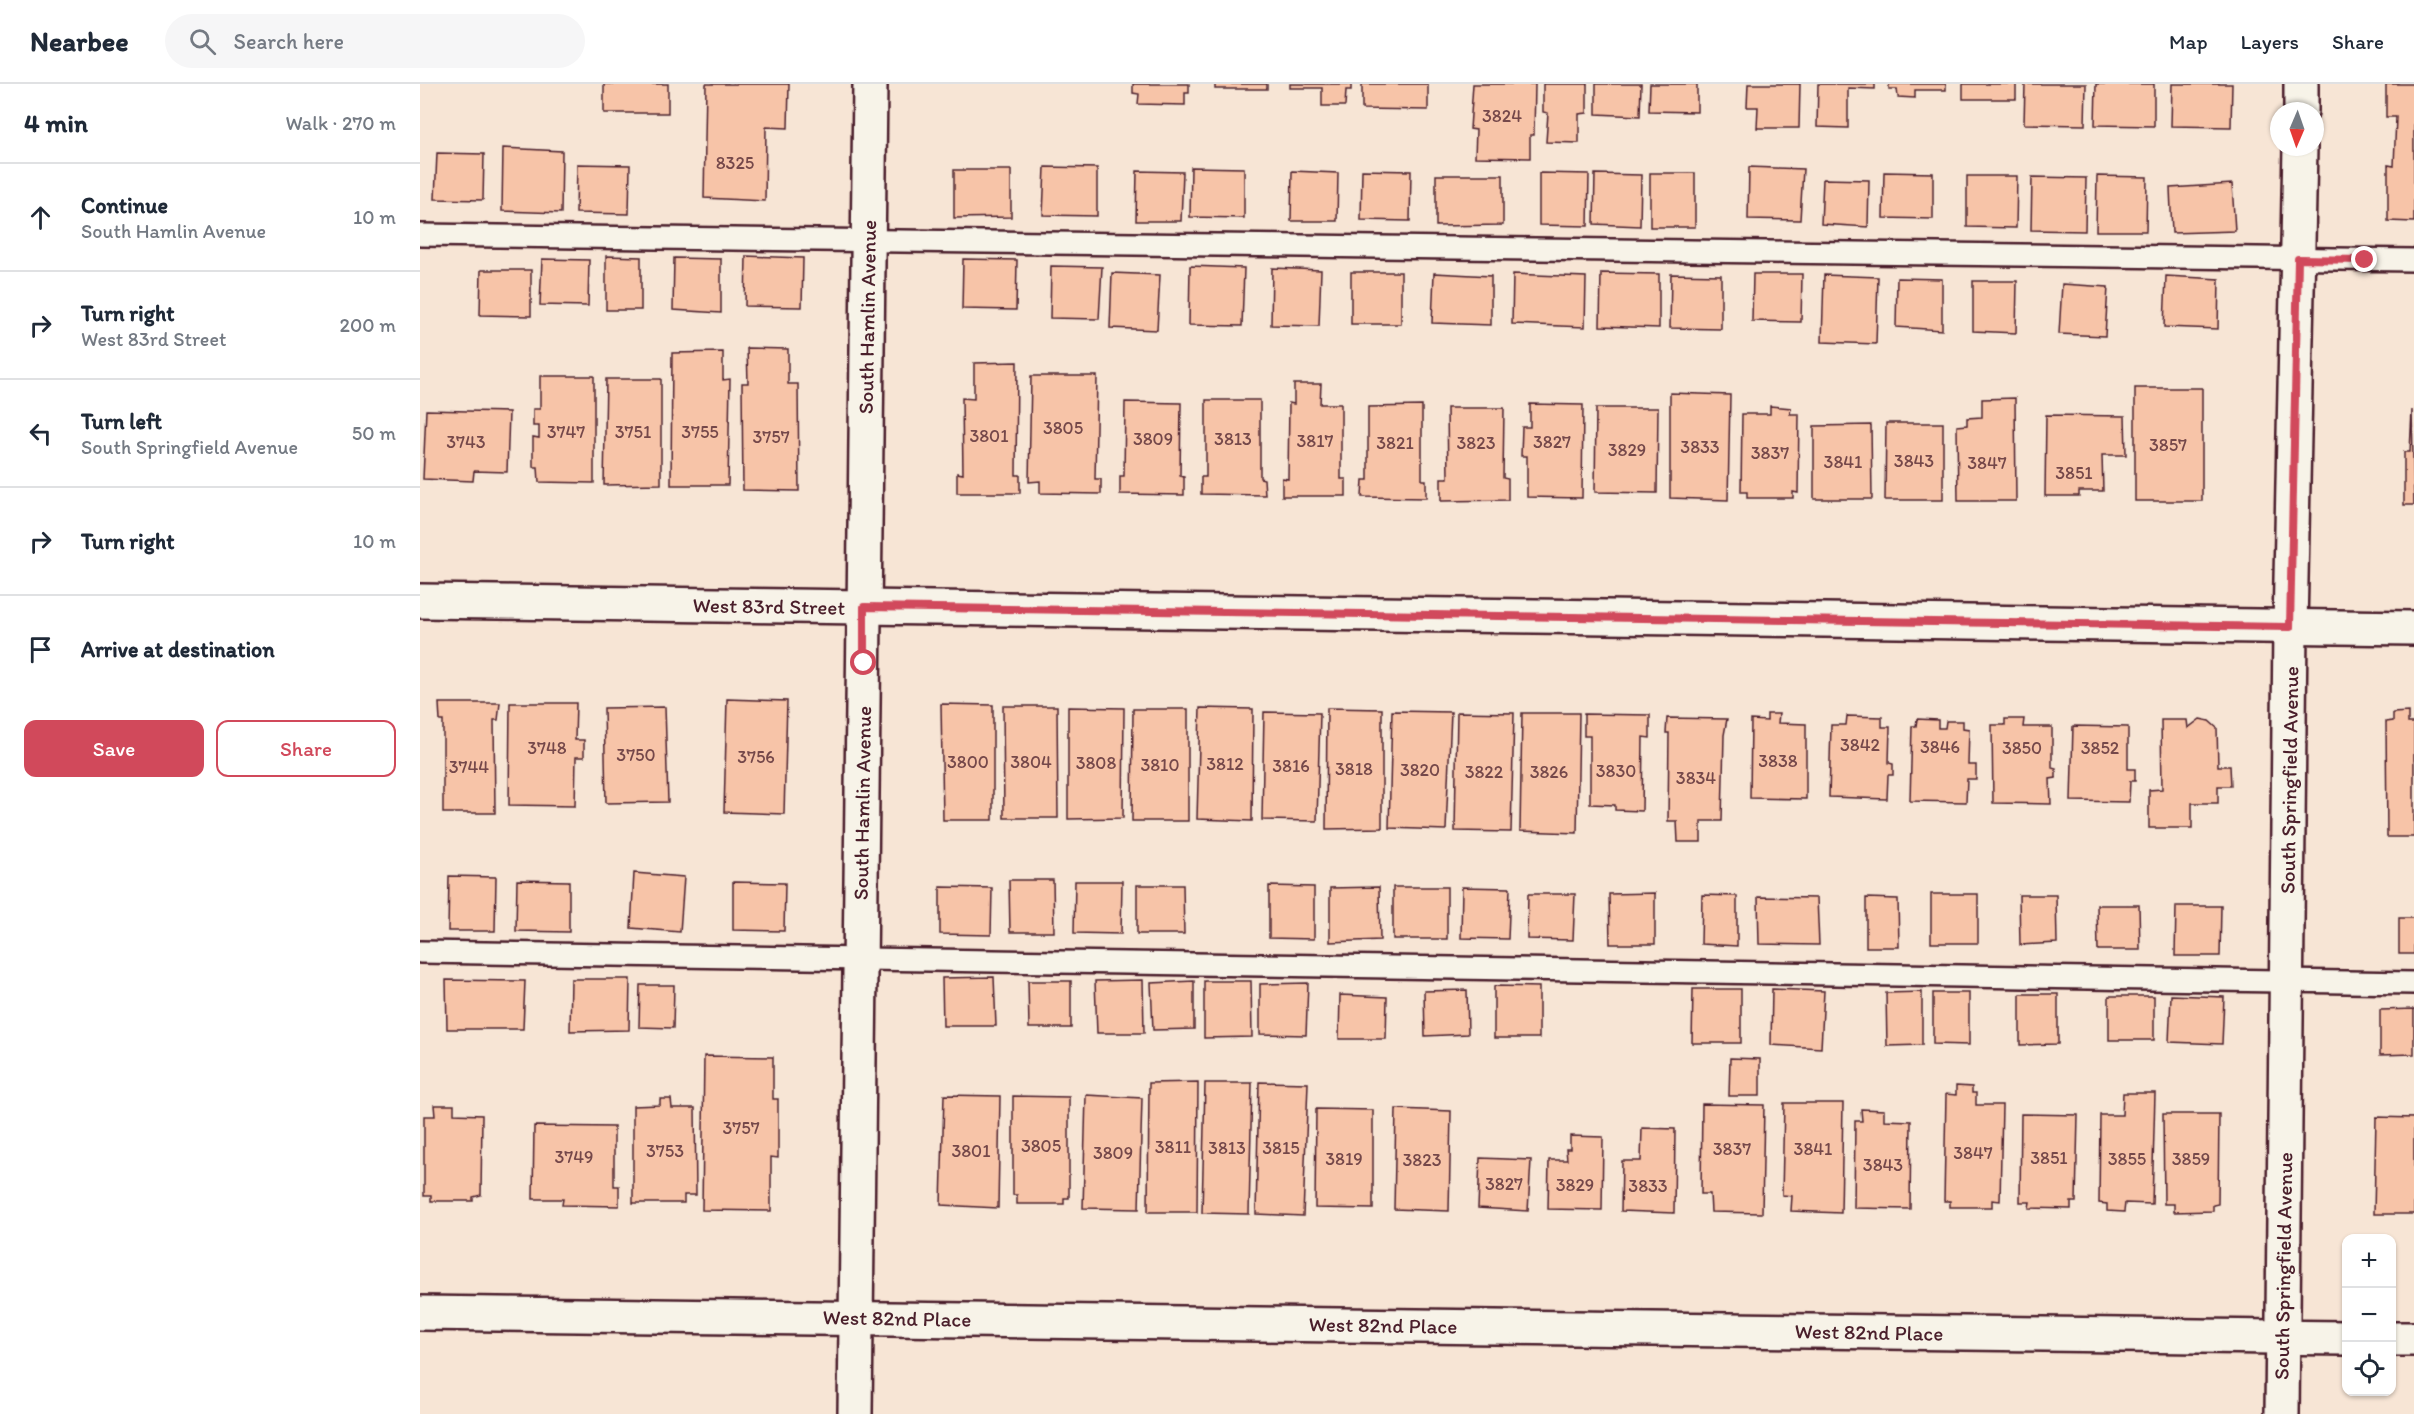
<!DOCTYPE html>
<meta charset="utf-8">
<style>
:root{--surface:#fff;--page:#f6f6f7;--text:#1f2937;--muted:#747a83;--line:#e0e1e3;--accent:#d1495b}
body{margin:0;font-family:Itim,sans-serif;background:var(--page);color:var(--text)}
.controls{position:absolute;right:18px;bottom:18px;display:grid;overflow:hidden;border-radius:12px;box-shadow:0 2px 4px #0004}
.controls button{width:54px;height:54px;display:grid;place-items:center;padding:0;border:0;border-bottom:2px solid var(--line);background:var(--surface);color:var(--text);font:30px sans-serif}
.compass{position:absolute;left:1850px;top:18px;width:54px;height:54px;border-radius:50%;background:var(--surface);box-shadow:0 2px 4px #0004;rotate:182deg}
.stop{position:absolute;width:18px;height:18px;margin:-14px;border:4px solid #d1495b;border-radius:50%;background:#fff}
.stop.end{background:#d1495b;border-color:#fff;box-shadow:0 2px 6px #0008}
.list{margin:0;padding:0;list-style:none}
h2{display:flex;justify-content:space-between;align-items:center;height:78px;margin:0;padding:0 24px;font-size:26px}
h2 small{font-size:20px;font-weight:400;color:var(--muted)}
.list li{display:grid;grid-template-columns:39px 1fr auto;gap:18px;align-items:center;box-sizing:border-box;height:108px;padding:0 24px;border-top:2px solid var(--line)}
.list b{display:block;font-size:22px;white-space:nowrap}
.list p{margin:0;font-size:20px;white-space:nowrap;color:var(--muted)}
.list em{font-size:20px;font-style:normal;color:var(--muted)}
.actions{display:flex;gap:12px;padding:18px 24px}
.actions a{flex:1;padding:14px 0;border:2px solid var(--accent);border-radius:12px;text-align:center;font-size:21px;color:var(--accent)}
.actions .main{background:var(--accent);color:#fff}
.icon{flex:none;width:33px;height:33px;fill:none;stroke:currentColor;stroke-width:2;stroke-linecap:round;stroke-linejoin:round}
.map{position:relative;flex:none;width:1994px;height:1330px;overflow:hidden}
header{display:flex;align-items:center;gap:36px;box-sizing:border-box;height:84px;padding:0 30px;background:var(--surface);border-bottom:2px solid var(--line)}
header strong{font-size:28px}
nav{display:flex;gap:33px;margin-inline-start:auto;font-size:21px}
.search{width:420px;height:54px;background:var(--page);display:flex;align-items:center;gap:15px;box-sizing:border-box;padding:0 21px;border-radius:33px;color:var(--muted);font-size:22px}
main{display:flex}
aside{flex:1;background:var(--surface)}
.map>svg:first-child{display:block}
</style>
<header>
<strong>Nearbee</strong>
<div class="search"><svg class="icon" aria-label="search" viewBox="0 0 24 24"><circle cx="10" cy="10" r="6"/><path d="M15 15l6 6"/></svg>Search here</div>
<nav><a>Map</a><a>Layers</a><a>Share</a></nav>
</header>
<main>
<aside>
<h2>4 min<small>Walk · 270 m</small></h2>
<ul class="list">
<li><svg class="icon" aria-label="ahead" viewBox="0 0 24 24"><path d="M12 20V5M6 11l6-6 6 6"/></svg><div><b>Continue</b><p>South Hamlin Avenue</p></div><em>10 m</em></li>
<li><svg class="icon" aria-label="right" viewBox="0 0 24 24"><path d="M7 20v-9h11M14 6l5 5-5 5"/></svg><div><b>Turn right</b><p>West 83rd Street</p></div><em>200 m</em></li>
<li><svg class="icon" aria-label="left" viewBox="0 0 24 24"><path d="M17 20v-9H6M10 6l-5 5 5 5"/></svg><div><b>Turn left</b><p>South Springfield Avenue</p></div><em>50 m</em></li>
<li><svg class="icon" aria-label="right" viewBox="0 0 24 24"><path d="M7 20v-9h11M14 6l5 5-5 5"/></svg><div><b>Turn right</b></div><em>10 m</em></li>
<li><svg class="icon" aria-label="arrive" viewBox="0 0 24 24"><path d="M6 21V4h12l-3 4 3 4H6"/></svg><div><b>Arrive at destination</b></div></li>
</ul>
<div class="actions"><a class="main">Save</a><a>Share</a></div>
</aside>
<div class="map">
<svg width="1994" height="1330" viewBox="0 0 1994 1330">
<rect width="100%" height="100%" fill="#f7e5d5"/>
<filter id="ink" filterUnits="userSpaceOnUse"><feTurbulence type="fractalNoise" baseFrequency=".0167" numOctaves="2"/><feDisplacementMap in="SourceGraphic" scale="12" xChannelSelector="R" yChannelSelector="G"/><feConvolveMatrix kernelMatrix="1 2 1 2 8 2 1 2 1" color-interpolation-filters="sRGB"/></filter>
<g filter="url(#ink)">
<!-- building -->
<g fill="#f7c4a8" stroke="#4a1f2b" stroke-width="1.5">
<rect x="184" y="0" width="64" height="29"/>
<polygon points="286,0 369,0 368,44 346,43 345,117 284,114"/>
<polygon points="713,0 769,0 769,9 765,9 765,21 718,20 719,10 713,9"/>
<rect x="795" y="0" width="52" height="5"/>
<polygon points="870,0 931,0 931,6 926,6 925,22 902,22 902,4 870,4"/>
<polygon points="942,0 1008,0 1008,26 942,25"/>
<polygon points="1053,0 1115,0 1114,51 1110,51 1110,74 1055,73 1056,46 1050,45"/>
<polygon points="1123,0 1167,0 1167,29 1159,30 1159,59 1126,58 1128,29 1123,28"/>
<polygon points="1176,0 1221,0 1220,32 1176,30"/>
<polygon points="1230,0 1277,0 1277,28 1229,27"/>
<polygon points="1328,0 1380,0 1379,44 1337,44 1338,23 1327,23"/>
<polygon points="1398,0 1455,0 1455,5 1428,4 1428,44 1397,43"/>
<polygon points="1469,0 1526,0 1526,6 1495,6 1495,14 1478,13 1477,5 1469,5"/>
<rect x="1543" y="0" width="53" height="15"/>
<polygon points="1605,0 1666,0 1665,41 1604,40"/>
<polygon points="1676,0 1734,0 1734,42 1675,41"/>
<polygon points="1752,0 1812,0 1811,43 1751,42"/>
<polygon points="1966,0 1994,0 1994,138 1968,137 1968,81 1974,82 1976,33 1966,33"/>
<polygon points="83,64 142,67 141,129 82,127"/>
<polygon points="17,69 64,70 63,116 15,115"/>
<polygon points="157,80 210,81 209,130 156,129"/>
<polygon points="625,83 677,84 677,132 623,131"/>
<polygon points="771,83 824,84 824,134 770,133"/>
<polygon points="1329,83 1383,85 1380,136 1328,135"/>
<polygon points="534,86 591,86 591,133 534,134"/>
<polygon points="942,86 991,87 990,137 941,136"/>
<polygon points="717,87 763,88 761,137 716,137"/>
<polygon points="872,87 918,89 917,137 871,137"/>
<polygon points="1464,88 1513,89 1513,135 1463,134"/>
<polygon points="1119,89 1169,90 1168,142 1119,141"/>
<rect x="1230" y="89" width="45" height="54"/>
<polygon points="1175,90 1221,91 1220,142 1174,140"/>
<polygon points="1016,91 1083,91 1083,141 1016,142"/>
<polygon points="1547,92 1597,92 1596,144 1547,143"/>
<polygon points="1677,92 1727,93 1726,147 1676,147"/>
<polygon points="1612,93 1666,94 1665,147 1611,146"/>
<polygon points="1403,95 1449,96 1448,143 1401,140"/>
<polygon points="1812,100 1815,147 1752,149 1750,104"/>
<polygon points="186,172 221,173 221,226 186,226"/>
<polygon points="326,172 383,174 382,223 325,222"/>
<polygon points="254,174 301,175 301,229 253,226"/>
<polygon points="122,175 169,176 168,222 120,221"/>
<polygon points="543,175 597,176 596,226 542,225"/>
<polygon points="631,182 682,183 679,235 630,234"/>
<polygon points="770,182 824,184 822,242 769,241"/>
<polygon points="852,184 901,186 899,242 851,241"/>
<polygon points="61,186 111,186 111,232 60,231"/>
<rect x="931" y="188" width="50" height="52"/>
<polygon points="692,189 740,191 737,246 690,244"/>
<polygon points="1014,189 1071,192 1071,241 1012,239"/>
<polygon points="1181,189 1239,190 1239,244 1180,242"/>
<polygon points="1093,190 1166,193 1165,243 1092,240"/>
<polygon points="1251,190 1301,191 1301,245 1250,244"/>
<polygon points="1333,190 1382,190 1381,238 1332,237"/>
<polygon points="1404,191 1458,193 1456,260 1402,258"/>
<polygon points="1746,192 1799,195 1798,245 1744,243"/>
<polygon points="1477,194 1522,195 1522,246 1476,243"/>
<polygon points="1553,197 1597,197 1596,249 1553,247"/>
<polygon points="1642,200 1688,203 1685,252 1639,250"/>
<polygon points="327,264 368,265 368,300 378,300 379,407 323,406 322,299 328,299"/>
<polygon points="303,268 303,296 310,295 308,401 251,401 252,269"/>
<polygon points="597,278 596,391 600,391 600,409 537,409 537,389 543,390 542,314 554,315 554,279"/>
<polygon points="120,292 174,292 174,399 119,398 118,383 113,383 113,353 119,354 119,342 113,342 113,325 120,325"/>
<polygon points="611,292 677,292 675,395 681,395 681,410 620,409 620,397 609,398"/>
<polygon points="186,295 241,295 241,400 184,401"/>
<polygon points="874,300 901,300 900,320 921,320 921,395 926,395 926,412 862,412 862,394 868,395 869,319 874,320"/>
<rect x="1715" y="304" width="67" height="113"/>
<polygon points="1250,309 1310,311 1308,416 1250,414"/>
<polygon points="1595,314 1596,417 1538,417 1537,342 1547,341 1547,334 1562,333 1562,315"/>
<polygon points="786,316 840,316 840,394 844,395 845,411 781,410 781,393 786,393"/>
<polygon points="705,318 761,319 760,392 764,393 764,411 700,410 700,392 704,392"/>
<polygon points="1110,320 1163,321 1162,414 1107,413 1107,372 1101,372 1102,343 1110,343"/>
<polygon points="1002,322 1002,396 1006,396 1006,414 942,413 943,396 948,396 948,323"/>
<polygon points="1350,322 1371,324 1370,330 1379,330 1378,409 1373,408 1373,414 1327,414 1327,408 1321,408 1322,330 1350,330"/>
<polygon points="1027,324 1084,324 1083,394 1088,395 1088,416 1021,417 1021,394 1028,394"/>
<polygon points="1176,324 1238,324 1237,409 1175,408"/>
<polygon points="6,326 89,328 87,388 54,387 53,397 3,395"/>
<polygon points="1992,326 1994,421 1984,421 1984,368 1990,368"/>
<polygon points="1626,331 1705,332 1706,371 1682,371 1683,407 1659,407 1659,412 1625,412"/>
<polygon points="1466,339 1523,339 1523,416 1465,416"/>
<polygon points="1451,341 1452,415 1394,415 1394,342"/>
<polygon points="307,615 367,617 364,730 304,728"/>
<polygon points="19,619 80,619 78,636 74,636 75,729 23,729 23,637 20,637"/>
<polygon points="90,619 156,619 155,656 164,656 164,673 156,673 155,722 89,721"/>
<polygon points="521,620 573,621 573,736 523,736"/>
<polygon points="583,622 637,622 638,734 584,734"/>
<polygon points="245,623 248,718 186,719 184,624"/>
<polygon points="648,623 704,624 703,734 648,735"/>
<polygon points="780,624 833,625 832,737 777,735"/>
<polygon points="907,624 962,625 962,744 906,745"/>
<polygon points="713,625 768,625 768,737 712,737"/>
<polygon points="972,627 1031,628 1026,746 969,744"/>
<polygon points="844,628 900,629 897,737 842,736"/>
<polygon points="1037,628 1094,629 1091,748 1035,747"/>
<polygon points="1988,628 1988,639 1994,639 1994,753 1967,753 1966,638 1973,637 1973,629"/>
<polygon points="1102,629 1159,629 1157,749 1100,747"/>
<polygon points="1164,630 1230,631 1230,654 1223,653 1222,727 1195,726 1195,721 1170,720 1170,652 1164,652"/>
<polygon points="1347,630 1359,630 1358,639 1386,640 1386,715 1330,714 1331,636 1347,637"/>
<polygon points="1427,632 1462,633 1462,643 1470,643 1469,679 1473,680 1473,691 1468,691 1467,715 1409,713 1411,641 1426,641"/>
<polygon points="1247,634 1307,635 1304,651 1302,737 1281,737 1281,758 1258,758 1257,737 1248,737 1249,649 1246,649"/>
<polygon points="1497,635 1518,636 1518,644 1525,644 1526,637 1543,637 1543,644 1549,645 1548,681 1556,681 1556,695 1547,695 1546,718 1490,717 1492,642 1496,642"/>
<polygon points="1585,635 1604,635 1603,643 1632,643 1632,684 1636,685 1636,694 1630,695 1631,720 1573,719 1572,641 1585,641"/>
<polygon points="1780,635 1789,637 1797,644 1798,682 1810,682 1811,702 1798,702 1798,719 1772,719 1772,744 1729,744 1729,706 1742,705 1741,636 1767,636 1768,644"/>
<polygon points="1653,642 1708,643 1708,685 1715,685 1715,697 1710,697 1709,718 1651,717"/>
<polygon points="214,789 264,793 260,848 211,844"/>
<polygon points="29,792 76,793 75,847 28,847"/>
<polygon points="97,796 149,797 149,848 96,847"/>
<polygon points="589,796 633,796 634,848 590,848"/>
<polygon points="655,797 702,797 701,850 654,849"/>
<polygon points="313,798 365,799 364,847 313,846"/>
<polygon points="717,801 763,801 764,850 717,850"/>
<polygon points="849,802 894,803 894,855 849,854"/>
<polygon points="520,803 572,804 571,851 520,850"/>
<polygon points="959,803 960,856 910,858 910,804"/>
<rect x="973" y="803" width="54" height="52"/>
<polygon points="1042,803 1090,804 1088,855 1041,854"/>
<polygon points="1235,809 1235,860 1190,860 1189,810"/>
<polygon points="1108,810 1155,810 1153,856 1107,855"/>
<rect x="1511" y="810" width="47" height="49"/>
<polygon points="1282,811 1317,812 1317,862 1281,860"/>
<polygon points="1599,811 1636,811 1637,859 1600,861"/>
<polygon points="1338,813 1397,814 1399,861 1339,860"/>
<polygon points="1446,814 1478,815 1479,863 1446,863"/>
<polygon points="1677,821 1719,821 1720,866 1678,866"/>
<polygon points="1756,822 1801,822 1800,872 1755,872"/>
<rect x="1979" y="834" width="15" height="36"/>
<polygon points="574,893 576,942 523,942 522,894"/>
<polygon points="151,895 210,895 209,946 150,947"/>
<polygon points="26,896 105,897 103,945 27,945"/>
<polygon points="723,896 724,949 677,949 675,897"/>
<polygon points="608,897 651,897 651,944 609,944"/>
<polygon points="774,897 774,945 733,946 731,899"/>
<polygon points="784,897 831,897 832,953 784,954"/>
<polygon points="888,899 886,951 840,950 840,900"/>
<polygon points="220,901 254,901 253,944 219,943"/>
<polygon points="1074,902 1119,903 1119,954 1074,954"/>
<polygon points="1273,905 1321,905 1321,959 1272,959"/>
<polygon points="1352,905 1404,907 1401,964 1351,961"/>
<polygon points="1047,906 1048,950 1005,952 1004,907"/>
<polygon points="1502,908 1502,961 1467,962 1466,909"/>
<polygon points="1513,909 1549,909 1549,961 1513,960"/>
<polygon points="1600,910 1638,910 1638,960 1600,961"/>
<polygon points="920,911 967,913 966,955 919,955"/>
<polygon points="1751,911 1804,913 1802,960 1749,958"/>
<rect x="1689" y="912" width="45" height="44"/>
<polygon points="1994,925 1994,970 1960,971 1960,926"/>
<polygon points="284,972 353,973 353,1015 358,1015 358,1074 351,1073 351,1127 282,1126"/>
<polygon points="1310,974 1340,975 1340,1012 1309,1012"/>
<polygon points="778,998 777,1128 728,1128 729,999"/>
<polygon points="839,998 888,999 883,1132 836,1130"/>
<polygon points="785,999 832,999 829,1130 782,1129"/>
<polygon points="1536,1002 1552,1003 1552,1009 1556,1009 1556,1021 1582,1021 1580,1117 1572,1116 1572,1123 1530,1123 1530,1117 1524,1117 1526,1010 1536,1011"/>
<polygon points="1703,1009 1735,1009 1732,1120 1705,1119 1704,1128 1687,1127 1687,1120 1679,1119 1680,1031 1702,1031"/>
<polygon points="524,1011 580,1012 578,1124 521,1121"/>
<polygon points="666,1011 722,1014 719,1125 663,1124"/>
<polygon points="593,1012 649,1013 649,1114 644,1114 644,1120 597,1120 597,1111 593,1111"/>
<polygon points="240,1015 251,1015 252,1024 275,1024 276,1111 264,1111 264,1119 213,1119 213,1022 240,1021"/>
<polygon points="1364,1019 1423,1019 1421,1129 1371,1127 1372,1112 1362,1111"/>
<polygon points="1282,1020 1344,1021 1342,1129 1291,1128 1290,1110 1281,1110"/>
<polygon points="14,1021 34,1021 34,1030 62,1031 61,1111 53,1113 53,1117 11,1117 11,1112 4,1112 4,1032 15,1032"/>
<polygon points="896,1025 953,1026 953,1125 895,1124"/>
<polygon points="976,1025 1031,1027 1029,1127 974,1125"/>
<polygon points="1441,1025 1464,1026 1464,1036 1491,1037 1490,1125 1434,1124 1435,1037 1442,1037"/>
<polygon points="1601,1030 1658,1031 1656,1118 1651,1118 1651,1125 1609,1124 1610,1118 1600,1118"/>
<polygon points="1743,1030 1799,1030 1798,1120 1793,1121 1793,1127 1754,1128 1754,1120 1744,1120"/>
<polygon points="1956,1033 1994,1034 1994,1130 1954,1130"/>
<polygon points="114,1042 194,1043 194,1102 199,1102 199,1122 142,1121 143,1115 113,1115"/>
<polygon points="1222,1044 1255,1045 1254,1129 1201,1127 1202,1077 1221,1077"/>
<polygon points="1150,1052 1183,1053 1182,1126 1128,1125 1129,1076 1147,1076 1146,1065 1150,1065"/>
<polygon points="1060,1074 1111,1076 1108,1127 1058,1124"/>
</g>
<g fill="none" stroke-linecap="round" stroke-linejoin="round">
<defs>
<g id="lane">
<polyline points="0,151 1994,176"/>
<polyline points="0,868 1994,899"/>
</g>
<g id="street">
<polyline points="1881,27 1881,0"/>
<polyline points="0,1229 1926,1254"/>
<polyline points="1972,1255 1994,1255"/>
<polyline points="435,1330 450,0"/>
<polyline points="1862,1330 1870,543 1880,63"/>
</g>
<polyline id="secondary" points="0,517 1994,544"/>
</defs>
<!-- lane casing -->
<use href="#lane" stroke="#4a1f2b" stroke-width="26"/>
<!-- street casing -->
<use href="#street" stroke="#4a1f2b" stroke-width="38"/>
<!-- secondary casing -->
<use href="#secondary" stroke="#4a1f2b" stroke-width="38"/>
<!-- lane -->
<use href="#lane" stroke="#f7f3e8" stroke-width="21"/>
<!-- street -->
<use href="#street" stroke="#f7f3e8" stroke-width="33"/>
<!-- secondary -->
<use href="#secondary" stroke="#f7f3e8" stroke-width="33"/>
</g>
</g>
<g fill="none" stroke-linecap="round" stroke-linejoin="round" filter="url(#ink)">
<!-- route -->
<polyline stroke="#d1495b" stroke-width="8" points="444,579 444,523 1870,543 1878,175 1945,176"/>
</g>
<g text-anchor="middle" dominant-baseline="central" stroke-width="4.5" stroke-linejoin="round" paint-order="stroke">
<!-- number labels -->
<g font-size="18" fill="#75484a">
<text x="1082" y="32">3824</text>
<text x="315" y="79">8325</text>
<text x="643" y="344">3805</text>
<text x="146" y="348">3747</text>
<text x="213" y="348">3751</text>
<text x="280" y="348">3755</text>
<text x="569" y="352">3801</text>
<text x="351" y="353">3757</text>
<text x="733" y="355">3809</text>
<text x="813" y="355">3813</text>
<text x="895" y="357">3817</text>
<text x="46" y="358">3743</text>
<text x="1132" y="358">3827</text>
<text x="975" y="359">3821</text>
<text x="1056" y="359">3823</text>
<text x="1748" y="361">3857</text>
<text x="1280" y="363">3833</text>
<text x="1207" y="366">3829</text>
<text x="1350" y="369">3837</text>
<text x="1494" y="377">3843</text>
<text x="1423" y="378">3841</text>
<text x="1567" y="379">3847</text>
<text x="1654" y="389">3851</text>
<text x="1440" y="661">3842</text>
<text x="1520" y="663">3846</text>
<text x="127" y="664">3748</text>
<text x="1602" y="664">3850</text>
<text x="1680" y="664">3852</text>
<text x="216" y="671">3750</text>
<text x="336" y="673">3756</text>
<text x="1358" y="677">3838</text>
<text x="548" y="678">3800</text>
<text x="611" y="678">3804</text>
<text x="676" y="679">3808</text>
<text x="805" y="680">3812</text>
<text x="740" y="681">3810</text>
<text x="871" y="682">3816</text>
<text x="49" y="683">3744</text>
<text x="934" y="685">3818</text>
<text x="1000" y="686">3820</text>
<text x="1196" y="687">3830</text>
<text x="1064" y="688">3822</text>
<text x="1129" y="688">3826</text>
<text x="1276" y="694">3834</text>
<text x="321" y="1044">3757</text>
<text x="621" y="1062">3805</text>
<text x="753" y="1063">3811</text>
<text x="807" y="1064">3813</text>
<text x="861" y="1064">3815</text>
<text x="1312" y="1065">3837</text>
<text x="1393" y="1065">3841</text>
<text x="245" y="1067">3753</text>
<text x="551" y="1067">3801</text>
<text x="693" y="1069">3809</text>
<text x="1553" y="1069">3847</text>
<text x="154" y="1073">3749</text>
<text x="1629" y="1074">3851</text>
<text x="924" y="1075">3819</text>
<text x="1707" y="1075">3855</text>
<text x="1771" y="1075">3859</text>
<text x="1002" y="1076">3823</text>
<text x="1463" y="1081">3843</text>
<text x="1084" y="1100">3827</text>
<text x="1155" y="1101">3829</text>
<text x="1228" y="1102">3833</text>
</g>
<!-- street labels -->
<g font-size="21" fill="#4a1f2b" stroke="#f7f3e8">
<text transform="translate(447 233) rotate(-89)">South Hamlin Avenue</text>
<text transform="translate(349 522) rotate(1)">West 83rd Street</text>
<text transform="translate(1869 696) rotate(-89)">South Springfield Avenue</text>
<text transform="translate(442 719) rotate(-89)">South Hamlin Avenue</text>
<text transform="translate(1863 1182) rotate(-89)">South Springfield Avenue</text>
<text transform="translate(477 1234) rotate(1)">West 82nd Place</text>
<text transform="translate(963 1241) rotate(1)">West 82nd Place</text>
<text transform="translate(1449 1248) rotate(1)">West 82nd Place</text>
</g>
</g>
</svg>
<div class="controls">
<button>+</button>
<button>−</button>
<button><svg class="icon" aria-label="locate" viewBox="0 0 24 24"><circle cx="12" cy="12" r="6"/><path d="M12 2v4M12 18v4M2 12h4M18 12h4"/></svg></button>
</div>
<svg class="compass" viewBox="-18 -18 36 36"><path d="M0-13l5 13h-10z" fill="#e53935"/><path d="M0 13l5-13h-10z" fill="#747a83"/></svg>
<div class="stop" style="left:444px;top:579px"></div>
<div class="stop end" style="left:1945px;top:176px"></div>
</div>
</main>
